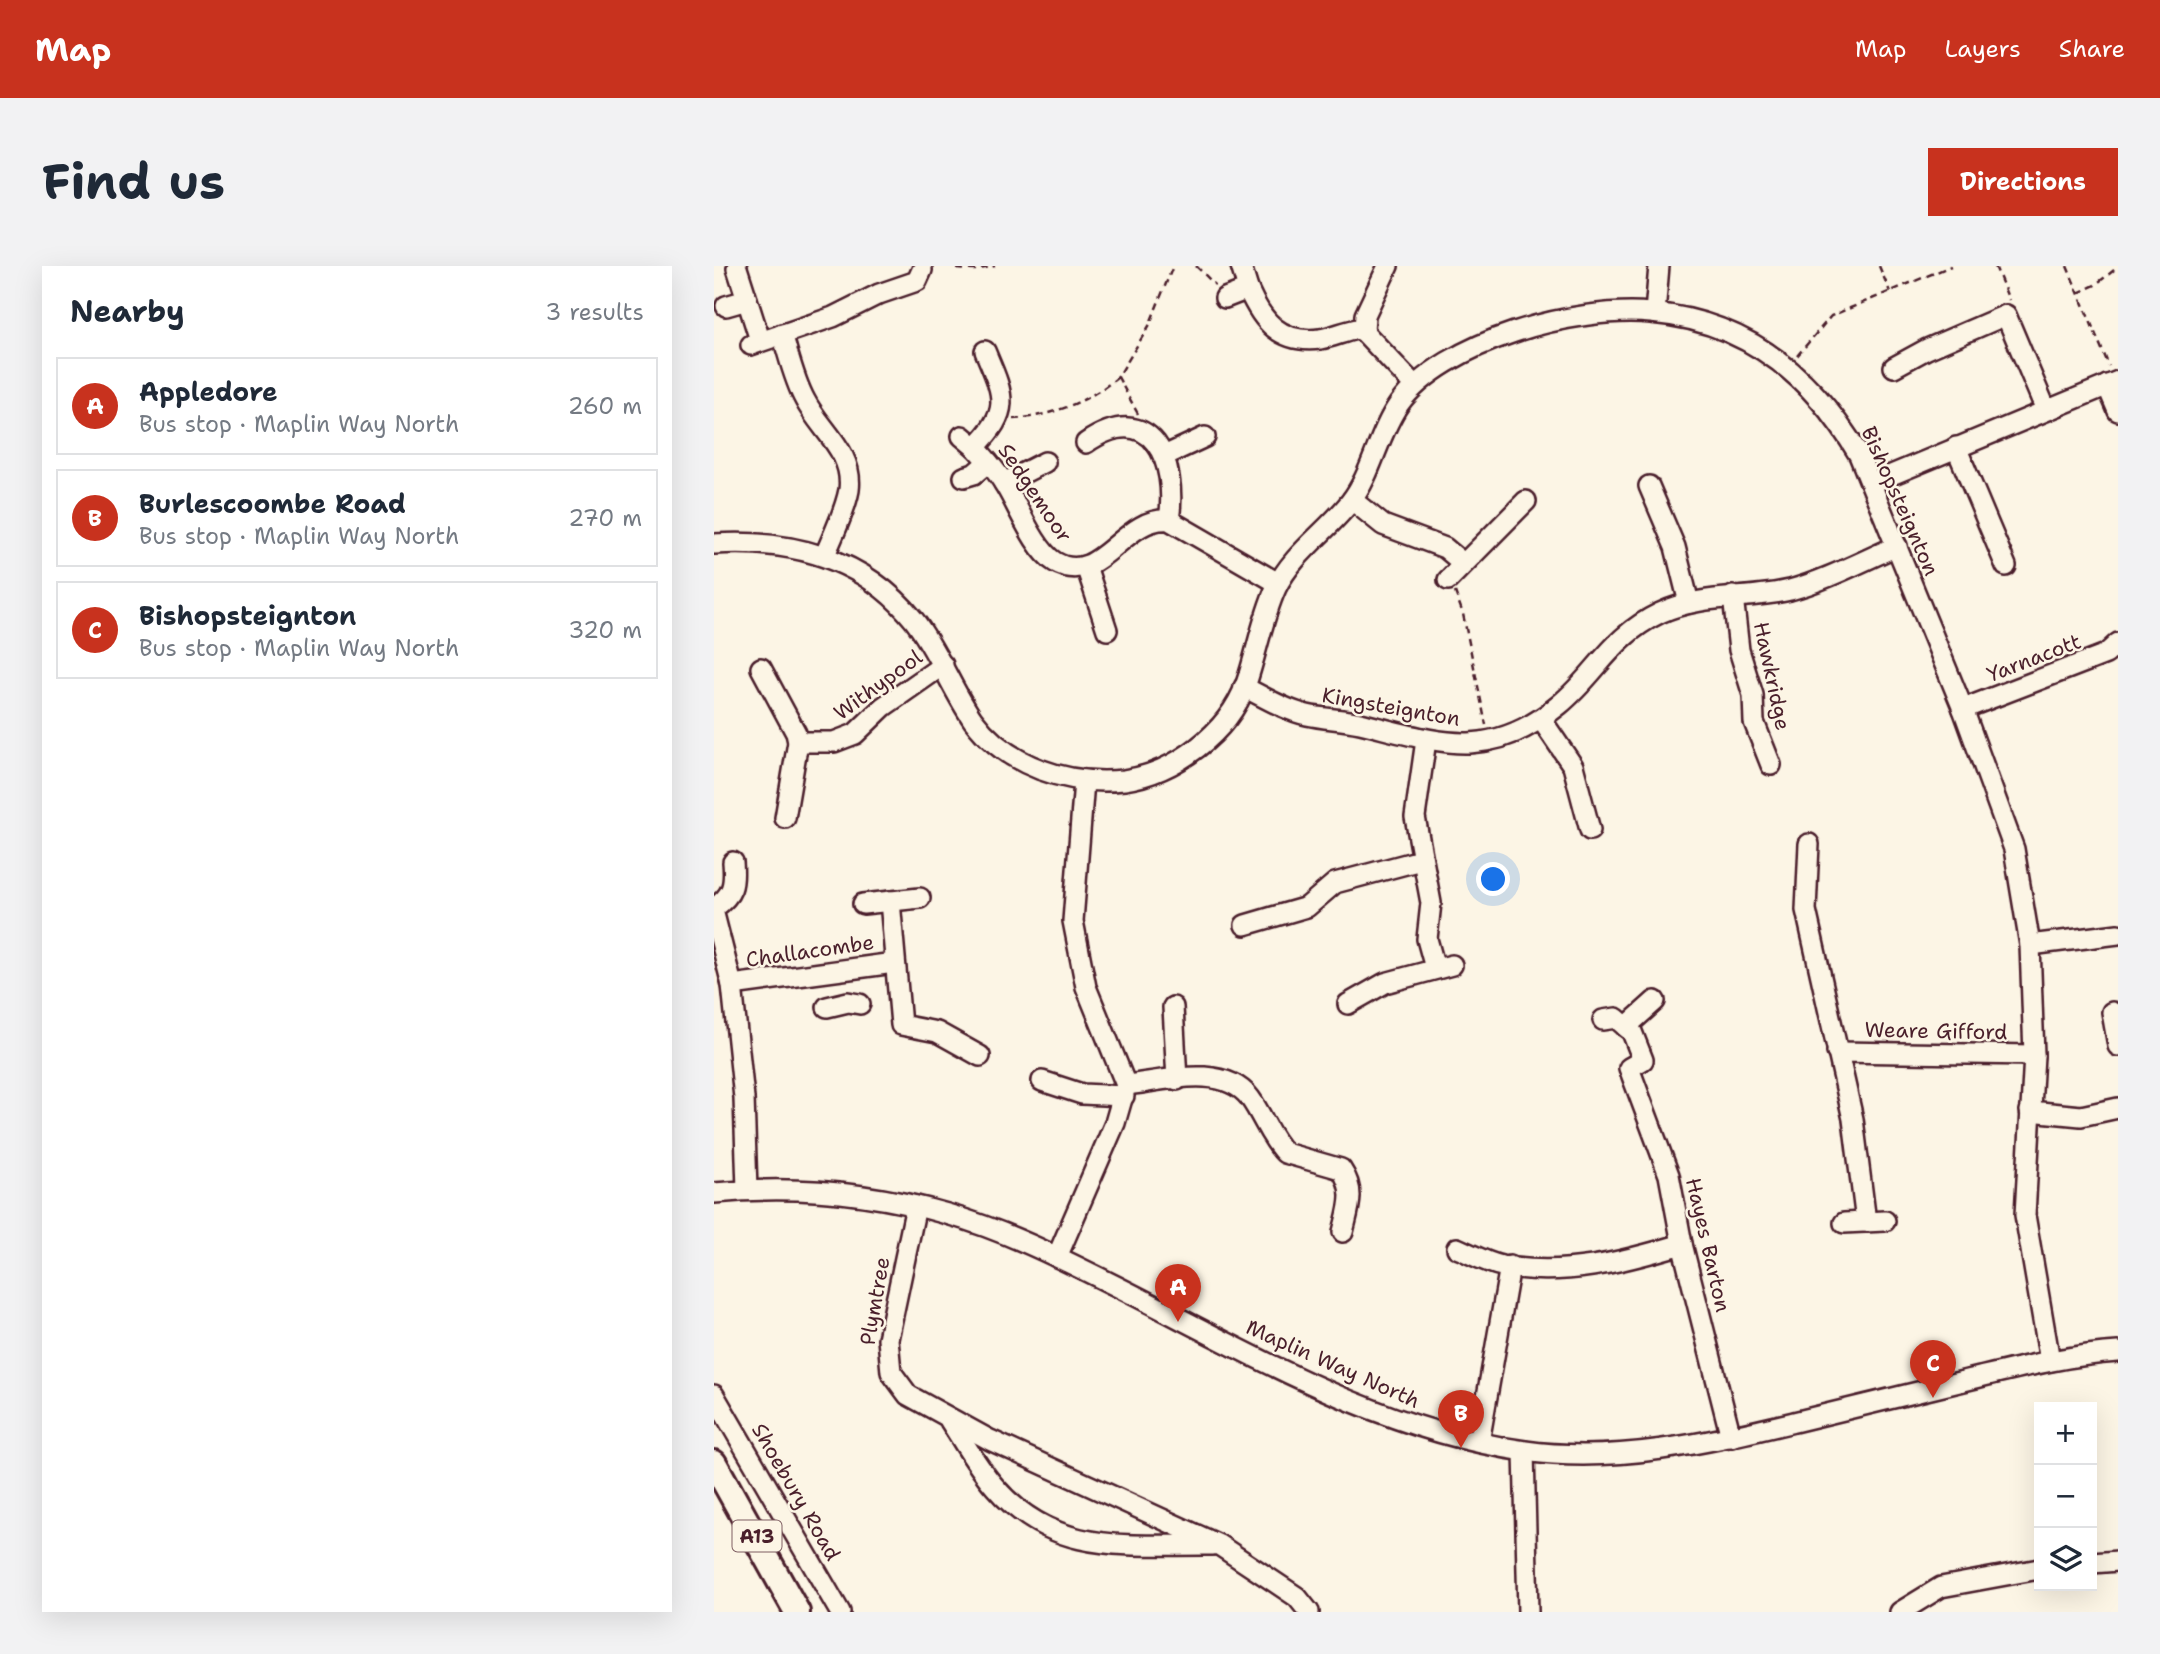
<!DOCTYPE html>
<meta charset="utf-8">
<style>
:root{--surface:#fff;--page:#f2f2f3;--text:#1f2937;--muted:#747a83;--line:#e0e1e3;--accent:#c8321e}
body{margin:0;font-family:"Shantell Sans",sans-serif;background:var(--page);color:var(--text)}
.controls{position:absolute;right:21px;bottom:21px;display:grid;overflow:hidden;border-radius:0px;box-shadow:0 7px 28px #0002}
.controls button{width:63px;height:63px;display:grid;place-items:center;padding:0;border:0;border-bottom:2px solid var(--line);background:var(--surface);color:var(--text);font:35px sans-serif}
.you{position:absolute;left:780px;top:614px;width:24px;height:24px;margin:-18px;border:5px solid #fff;border-radius:50%;background:#1a73e8;box-shadow:0 0 0 10px #1a73e833}
.badge{display:grid;place-items:center;width:46px;height:46px;border-radius:50%;background:var(--accent);color:#fff;font-size:23px;font-weight:700}
.pin{position:absolute;translate:-50% -58px;filter:drop-shadow(0 2px 4px #0008)}
.pin::after{content:'';position:absolute;top:37px;width:24px;height:21px;background:inherit;clip-path:polygon(0 0,100% 0,50% 100%)}
.list{margin:0;padding:0;list-style:none}
h2{display:flex;justify-content:space-between;align-items:center;height:91px;margin:0;padding:0 28px;font-size:30px}
h2 small{font-size:23px;font-weight:400;color:var(--muted)}
.list li{display:grid;grid-template-columns:46px 1fr auto;gap:21px;align-items:center;box-sizing:border-box;height:98px;margin:0 14px 14px;padding:0 14px;border:2px solid var(--line);border-radius:0px}
.list b{display:block;font-size:26px;white-space:nowrap}
.list p{margin:0;font-size:23px;white-space:nowrap;color:var(--muted)}
.list em{font-size:23px;font-style:normal;color:var(--muted)}
.icon{flex:none;width:38px;height:38px;fill:none;stroke:currentColor;stroke-width:2;stroke-linecap:round;stroke-linejoin:round}
.map{position:relative;flex:none;width:1404px;height:1346px;overflow:hidden;border-radius:0px}
header{display:flex;align-items:center;gap:42px;box-sizing:border-box;height:98px;padding:0 35px;background:var(--accent);color:#fff}
header strong{font-size:33px}
nav{display:flex;gap:38px;margin-inline-start:auto;font-size:24px}
.intro{display:flex;align-items:center;justify-content:space-between;box-sizing:border-box;height:168px;padding:0 42px}
h1{margin:0;font-size:49px}
.button{padding:18px 32px;border-radius:0px;background:var(--accent);color:#fff;font-size:24px;font-weight:700}
main{display:flex;gap:42px;padding:0 42px}
aside{flex:1;background:var(--surface);border-radius:0px;box-shadow:0 7px 28px #0002}
.map>svg:first-child{display:block}
</style>
<header>
<strong>Map</strong>
<nav><a>Map</a><a>Layers</a><a>Share</a></nav>
</header>
<div class="intro"><h1>Find us</h1><a class="button">Directions</a></div>
<main>
<aside>
<h2>Nearby<small>3 results</small></h2>
<ul class="list">
<li><span class="badge">A</span><div><b>Appledore</b><p>Bus stop · Maplin Way North</p></div><em>260 m</em></li>
<li><span class="badge">B</span><div><b>Burlescoombe Road</b><p>Bus stop · Maplin Way North</p></div><em>270 m</em></li>
<li><span class="badge">C</span><div><b>Bishopsteignton</b><p>Bus stop · Maplin Way North</p></div><em>320 m</em></li>
</ul>
</aside>
<div class="map">
<svg width="1404" height="1346" viewBox="0 0 1404 1346">
<rect width="100%" height="100%" fill="#fcf5e5"/>
<filter id="ink" filterUnits="userSpaceOnUse"><feTurbulence type="fractalNoise" baseFrequency=".0143" numOctaves="2"/><feDisplacementMap in="SourceGraphic" scale="14" xChannelSelector="R" yChannelSelector="G"/><feConvolveMatrix kernelMatrix="1 2 1 2 8 2 1 2 1" color-interpolation-filters="sRGB"/></filter>
<g filter="url(#ink)">
<g fill="none" stroke-linecap="round" stroke-linejoin="round">
<defs>
<g id="minor">
<polyline points="527,0 534,23"/>
<polyline points="23,2 46,74"/>
<path d="M511 32 534 23C548 55 566 78 606 73 619 71 631 65 644 63L650 66 700 119"/>
<polyline points="12,40 33,34"/>
<polyline points="941,47 945,0"/>
<polyline points="650,66 651,49 674,0"/>
<path d="M68 68C75 90 80 114 91 134 106 164 140 186 135 224 131 246 119 269 111 289"/>
<polyline points="37,79 119,51 165,28 203,15 208,4"/>
<polyline points="1180,101 1213,83 1292,49 1332,144"/>
<polyline points="1393,119 1404,145"/>
<path d="M248 170 261 181C298 144 290 130 271 85"/>
<path d="M372 177C438 132 464 196 455 254"/>
<path d="M261 181C272 193 283 205 291 219 304 240 321 284 341 296 386 322 408 250 455 254L564 317"/>
<polyline points="1242,181 1292,300"/>
<polyline points="450,190 491,171"/>
<polyline points="250,211 260,208 274,196"/>
<polyline points="290,217 331,196"/>
<polyline points="1158,217 1404,115"/>
<polyline points="935,220 961,281 975,337"/>
<polyline points="638,234 669,259 731,282 749,297"/>
<path d="M0 278C77 273 150 292 200 354 224 385 237 422 259 454 293 500 354 520 410 514 461 507 514 467 532 418 543 386 548 353 562 322 579 287 614 265 637 235 658 208 664 168 685 138 731 75 861 40 937 47 1031 55 1098 109 1145 189L1249 443 1300 583 1316 679 1320 789 1311 949 1336 1095"/>
<polyline points="372,300 393,364"/>
<polyline points="734,314 812,235"/>
<polyline points="1019,330 1025,384 1039,429 1040,456 1057,499"/>
<polyline points="47,402 82,467 84,476 71,552"/>
<path d="M530 421C550 431 571 444 593 449 611 453 628 453 646 457 725 476 775 497 845 439 884 407 896 371 946 347 987 328 1033 334 1076 324 1113 314 1148 295 1183 280"/>
<polyline points="1249,443 1392,388 1404,377"/>
<polyline points="827,453 859,500 876,564"/>
<polyline points="712,474 701,551 717,637 713,673 721,702"/>
<polyline points="84,476 120,476 141,468 169,441 229,399"/>
<polyline points="1095,578 1092,644 1139,853 1152,956"/>
<polyline points="176,635 187,759 223,766 266,790"/>
<polyline points="149,638 206,632"/>
<path d="M0 642C19 629 21 619 19 596"/>
<polyline points="0,648 18,719 30,832 33,924"/>
<polyline points="531,659 593,641 621,617 707,594"/>
<polyline points="1316,679 1404,668"/>
<polyline points="18,719 180,697"/>
<polyline points="634,738 671,717 738,699"/>
<polyline points="113,741 134,736 146,738"/>
<polyline points="459,741 463,814"/>
<polyline points="1398,746 1404,780"/>
<polyline points="889,754 902,752 918,766 929,794 915,802 955,909 968,978 1017,1171"/>
<polyline points="912,761 941,735"/>
<polyline points="1123,786 1320,789"/>
<polyline points="328,815 368,828 410,830"/>
<path d="M412 819C450 815 509 797 536 832 549 850 556 872 571 887L627 903C642 925 635 941 629 966"/>
<polyline points="1316,845 1367,850 1404,842"/>
<path d="M0 927C80 919 156 926 233 948 290 964 344 991 396 1017 529 1083 661 1164 811 1185 903 1198 991 1177 1080 1156 1142 1141 1204 1126 1266 1111 1312 1100 1357 1089 1404 1086"/>
<polyline points="202,940 174,1073 177,1106 194,1129 276,1174 505,1279 583,1331 595,1346"/>
<polyline points="1130,957 1171,955"/>
<path d="M743 982C757 988 773 997 788 1000 851 1011 908 996 968 978"/>
<polyline points="343,991 401,857 412,819 372,721 359,655 370,515"/>
<polyline points="0,1129 126,1346"/>
<path d="M236 1155C250 1177 264 1202 281 1221 341 1291 417 1278 499 1279"/>
<polyline points="765,1176 796,1000"/>
<polyline points="810,1185 814,1346"/>
<polyline points="1378,1297 1404,1295"/>
<polyline points="1186,1346 1227,1321 1325,1303"/>
</g>
<polyline id="major" points="0,1197 83,1346"/>
</defs>
<!-- minor casing -->
<use href="#minor" stroke="#4a1f2b" stroke-width="24"/>
<!-- major casing -->
<use href="#major" stroke="#4a1f2b" stroke-width="30"/>
<!-- path -->
<g stroke="#4a1f2b" stroke-width="2.5" stroke-dasharray="7 5" stroke-linecap="butt">
<polyline points="482,0 501,19"/>
<polyline points="1165,0 1176,26"/>
<polyline points="1281,0 1295,34"/>
<polyline points="1353,0 1395,100"/>
<polyline points="243,3 261,4 281,0"/>
<polyline points="1364,27 1381,19 1404,1"/>
<polyline points="1083,90 1117,50 1237,0"/>
<polyline points="424,148 404,111 435,60 459,0"/>
<path d="M299 153C335 151 376 135 404 111"/>
<polyline points="741,326 749,348 772,459"/>
</g>
<!-- minor -->
<use href="#minor" stroke="#fcf5e5" stroke-width="19"/>
<!-- major -->
<use href="#major" stroke="#fcf5e5" stroke-width="24"/>
</g>
</g>
<g text-anchor="middle" dominant-baseline="central" stroke-width="5" stroke-linejoin="round" paint-order="stroke">
<!-- shield labels -->
<rect fill="#fcf5e5" stroke="#7f5f63" stroke-width="2" x="18.5" y="1254.5" width="49" height="31" rx="5"/>
<g font-size="19" font-weight="bold" fill="#4a1f2b">
<text x="43" y="1270">A13</text>
</g>
<!-- street labels -->
<g font-size="21" fill="#4a1f2b" stroke="#fcf5e5">
<text transform="translate(321 227) rotate(56)">Sedgemoor</text>
<text transform="translate(1186 235) rotate(66)">Bishopsteignton</text>
<text transform="translate(1320 392) rotate(-21)">Yarnacott</text>
<text transform="translate(1058 410) rotate(78)">Hawkridge</text>
<text transform="translate(164 419) rotate(-36)">Withypool</text>
<text transform="translate(677 441) rotate(10)">Kingsteignton</text>
<text transform="translate(96 685) rotate(-8)">Challacombe</text>
<text transform="translate(1222 765) rotate(1)">Weare Gifford</text>
<text transform="translate(994 979) rotate(77)">Hayes Barton</text>
<text transform="translate(161 1035) rotate(-80)">Plymtree</text>
<text transform="translate(619 1098) rotate(24)">Maplin Way North</text>
<text transform="translate(82 1226) rotate(60)">Shoebury Road</text>
</g>
</g>
</svg>
<div class="controls">
<button>+</button>
<button>−</button>
<button><svg class="icon" aria-label="layers" viewBox="0 0 24 24"><path d="M12 4l9 5-9 5-9-5zM3 14l9 5 9-5"/></svg></button>
</div>
<div class="you"></div>
<div class="pin badge" style="left:464px;top:1056px">A</div>
<div class="pin badge" style="left:747px;top:1182px">B</div>
<div class="pin badge" style="left:1219px;top:1132px">C</div>
</div>
</main>
